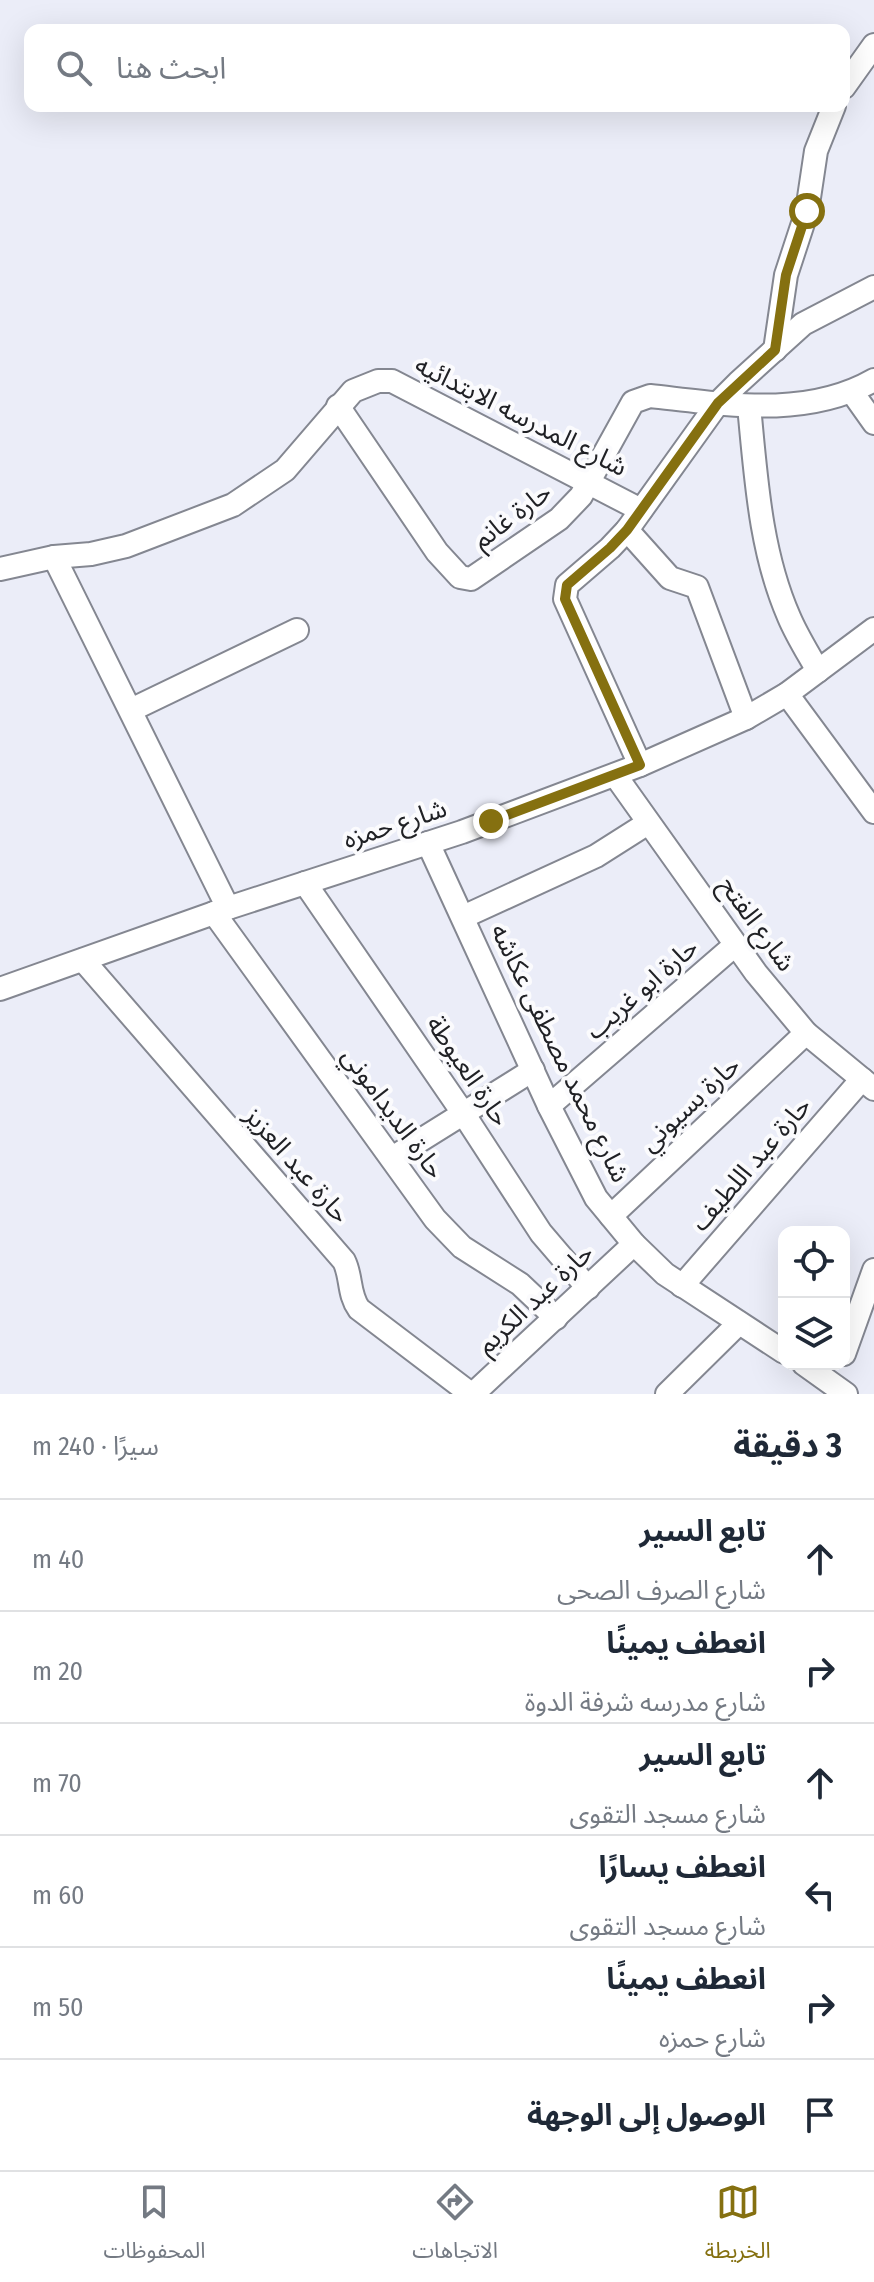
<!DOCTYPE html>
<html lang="ar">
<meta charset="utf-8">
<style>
:root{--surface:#fff;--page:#f6f6f7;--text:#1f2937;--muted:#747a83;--line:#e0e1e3;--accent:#857010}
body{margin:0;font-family:"Fira Sans Condensed","Noto Sans Arabic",sans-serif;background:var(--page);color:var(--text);direction:rtl}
.controls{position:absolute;right:24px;bottom:24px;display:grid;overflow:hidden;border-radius:16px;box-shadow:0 8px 32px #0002}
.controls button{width:72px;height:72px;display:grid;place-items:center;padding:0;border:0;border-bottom:2px solid var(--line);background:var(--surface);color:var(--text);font:40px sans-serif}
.stop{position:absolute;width:24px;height:24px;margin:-18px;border:6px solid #857010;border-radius:50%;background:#fff}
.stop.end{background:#857010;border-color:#fff;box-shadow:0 2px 8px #0008}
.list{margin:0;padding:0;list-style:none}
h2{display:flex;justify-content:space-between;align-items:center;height:104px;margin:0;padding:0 32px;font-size:34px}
h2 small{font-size:26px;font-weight:400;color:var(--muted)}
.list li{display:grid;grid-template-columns:52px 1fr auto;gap:24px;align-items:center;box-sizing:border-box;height:112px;padding:0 32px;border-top:2px solid var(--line)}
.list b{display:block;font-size:30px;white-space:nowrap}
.list p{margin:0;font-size:26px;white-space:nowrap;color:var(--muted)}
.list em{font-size:26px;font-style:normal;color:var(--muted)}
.icon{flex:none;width:44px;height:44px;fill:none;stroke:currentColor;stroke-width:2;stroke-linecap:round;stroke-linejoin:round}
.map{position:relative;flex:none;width:874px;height:1394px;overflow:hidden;direction:ltr}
.search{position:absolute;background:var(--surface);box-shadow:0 8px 32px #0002;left:24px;right:24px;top:24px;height:88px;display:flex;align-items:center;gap:20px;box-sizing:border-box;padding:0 28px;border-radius:16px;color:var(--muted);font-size:30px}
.sheet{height:776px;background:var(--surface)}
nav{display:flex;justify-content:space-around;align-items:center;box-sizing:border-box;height:112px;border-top:2px solid var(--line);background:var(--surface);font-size:22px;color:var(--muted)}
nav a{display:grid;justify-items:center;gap:4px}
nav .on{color:var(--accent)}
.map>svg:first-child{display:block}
</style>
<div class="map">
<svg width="874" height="1394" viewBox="0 0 874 1394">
<rect width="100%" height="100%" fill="#ebedf8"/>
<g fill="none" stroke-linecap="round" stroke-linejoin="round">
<defs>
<g id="minor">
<polyline points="844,87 874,45"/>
<polyline points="775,350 786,275 807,211 816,151 834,106"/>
<polyline points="852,392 874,423"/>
<path d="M338 406 437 552 460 577 471 579 559 519 581 496 633 402 650 396C724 404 806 419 874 380"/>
<path d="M749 406C756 477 760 551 789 617 797 636 808 653 818 671"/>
<polyline points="627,530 670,578 697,587 746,718"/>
<polyline points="54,557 228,908"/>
<polyline points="0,569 54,557 91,554 126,546 233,505 285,470 353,391 378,381 392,381 641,510"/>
<polyline points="787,694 874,812"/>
<polyline points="131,710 297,630"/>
<polyline points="640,765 565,599 567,585 610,548 627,530 718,403 738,383 803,324 874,287"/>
<polyline points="615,775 756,973 806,1033 874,1089"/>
<polyline points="428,843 549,1106 596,1198 634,1244 665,1274 784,1352"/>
<polyline points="305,883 463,1113 541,1233 588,1288"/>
<polyline points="214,913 435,1219 462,1247 520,1284 556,1318"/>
<polyline points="463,917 596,856 648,823"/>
<path d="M83 960 344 1261C352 1277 348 1294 359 1309L471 1394"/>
<polyline points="0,989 228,908 462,832 640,765 746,718 787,694 874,629"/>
<polyline points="549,1106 735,945"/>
<polyline points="392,1158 533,1070"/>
<polyline points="611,1216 806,1033"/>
<polyline points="682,1286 862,1079"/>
<polyline points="844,1354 874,1270"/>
<polyline points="804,1364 846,1394"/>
<polyline points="473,1394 634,1244"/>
<polyline points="667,1394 739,1323"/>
</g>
</defs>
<!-- minor casing -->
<use href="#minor" stroke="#848791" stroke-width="26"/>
<!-- minor -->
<use href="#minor" stroke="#fff" stroke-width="22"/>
</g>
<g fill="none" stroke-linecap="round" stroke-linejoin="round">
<!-- route -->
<polyline stroke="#857010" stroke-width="10" points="491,821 640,765 565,599 567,585 610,548 627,530 718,403 775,350 786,275 807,211"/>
</g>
<g text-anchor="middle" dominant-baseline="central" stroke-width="8" stroke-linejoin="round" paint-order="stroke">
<!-- street labels -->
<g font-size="26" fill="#202125" stroke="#fbfbfd">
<text transform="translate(521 416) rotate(27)">شارع المدرسه الابتدائيه</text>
<text transform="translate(512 516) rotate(-37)">حارة غانم</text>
<text transform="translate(395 824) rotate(-18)">شارع حمزه</text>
<text transform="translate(757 924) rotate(54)">شارع الفتح</text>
<text transform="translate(642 989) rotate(-41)">حارة ابو غريب</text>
<text transform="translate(560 1053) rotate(64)">شارع محمد مصطفى عكاشه</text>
<text transform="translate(468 1071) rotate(56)">حارة العيوطة</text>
<text transform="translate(690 1104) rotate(-43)">حارة بسيوني</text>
<text transform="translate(393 1113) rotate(54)">حارة الديداموني</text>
<text transform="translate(751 1164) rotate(-49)">حارة عبد اللطيف</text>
<text transform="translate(297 1165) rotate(49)">حارة عبد العزيز</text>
<text transform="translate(535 1299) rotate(-43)">حارة عبد الكريم</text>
</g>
</g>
</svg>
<div class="controls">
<button><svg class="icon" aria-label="locate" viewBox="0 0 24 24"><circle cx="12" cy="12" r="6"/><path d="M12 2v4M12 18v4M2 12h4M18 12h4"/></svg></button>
<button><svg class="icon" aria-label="layers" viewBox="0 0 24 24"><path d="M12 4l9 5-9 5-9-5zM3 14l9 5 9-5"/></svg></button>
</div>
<div class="stop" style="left:807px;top:211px"></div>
<div class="stop end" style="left:491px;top:821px"></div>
<div class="search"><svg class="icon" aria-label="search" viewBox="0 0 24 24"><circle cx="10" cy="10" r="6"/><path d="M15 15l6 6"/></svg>ابحث هنا</div>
</div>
<section class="sheet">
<h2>3 دقيقة<small>سيرًا · 240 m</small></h2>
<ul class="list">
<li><svg class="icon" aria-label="ahead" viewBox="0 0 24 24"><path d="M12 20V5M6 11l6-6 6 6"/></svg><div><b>تابع السير</b><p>شارع الصرف الصحى</p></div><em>40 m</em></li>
<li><svg class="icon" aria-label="right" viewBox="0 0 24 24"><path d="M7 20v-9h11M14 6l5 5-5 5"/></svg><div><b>انعطف يمينًا</b><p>شارع مدرسه شرفة الدوة</p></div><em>20 m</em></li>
<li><svg class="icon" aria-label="ahead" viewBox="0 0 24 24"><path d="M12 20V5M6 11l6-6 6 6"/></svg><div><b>تابع السير</b><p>شارع مسجد التقوى</p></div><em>70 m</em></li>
<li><svg class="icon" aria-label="left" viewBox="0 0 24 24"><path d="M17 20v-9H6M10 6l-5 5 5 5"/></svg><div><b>انعطف يسارًا</b><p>شارع مسجد التقوى</p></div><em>60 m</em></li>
<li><svg class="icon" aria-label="right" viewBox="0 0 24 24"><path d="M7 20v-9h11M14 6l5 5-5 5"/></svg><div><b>انعطف يمينًا</b><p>شارع حمزه</p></div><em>50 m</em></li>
<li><svg class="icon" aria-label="arrive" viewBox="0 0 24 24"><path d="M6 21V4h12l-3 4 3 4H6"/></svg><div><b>الوصول إلى الوجهة</b></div></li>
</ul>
</section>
<nav>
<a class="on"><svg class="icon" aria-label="map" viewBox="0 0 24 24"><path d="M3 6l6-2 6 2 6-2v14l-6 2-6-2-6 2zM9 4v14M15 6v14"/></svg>الخريطة</a>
<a><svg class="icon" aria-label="directions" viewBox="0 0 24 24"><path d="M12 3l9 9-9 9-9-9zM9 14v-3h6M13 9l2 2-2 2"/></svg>الاتجاهات</a>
<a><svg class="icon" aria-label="saved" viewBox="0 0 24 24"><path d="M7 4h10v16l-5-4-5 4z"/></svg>المحفوظات</a>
</nav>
